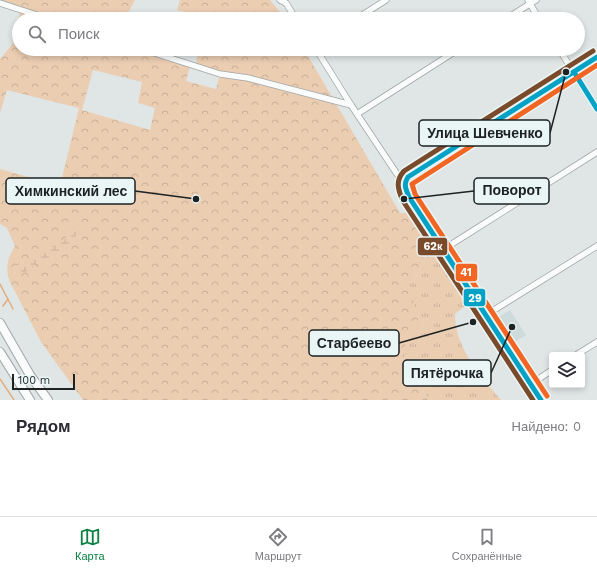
<!DOCTYPE html>
<html lang="ru">
<meta charset="utf-8">
<style>
:root{--surface:#fff;--page:#f7f7f7;--text:#2b2b33;--muted:#7c7c81;--line:#e1e1e2;--accent:#0b8043}
body{margin:0;font-family:"Work Sans",sans-serif;background:var(--page);color:var(--text)}
.controls{position:absolute;right:12px;bottom:12px;display:grid;overflow:hidden;border-radius:4px;box-shadow:0 2px 6px #0003}
.controls button{width:36px;height:36px;display:grid;place-items:center;padding:0;border:0;border-bottom:1px solid var(--line);background:var(--surface);color:var(--text);font:20px sans-serif}
.scale{position:absolute;left:12px;bottom:10px;width:63px;box-sizing:border-box;padding-left:4px;border:2px solid #1d2222;border-top:0;font-size:11px;line-height:14px;white-space:nowrap;color:#1d2222;-webkit-text-stroke:3px #eaf5f6;paint-order:stroke}
.list{margin:0;padding:0;list-style:none}
h2{display:flex;justify-content:space-between;align-items:center;height:52px;margin:0;padding:0 16px;font-size:17px}
h2 small{font-size:13px;font-weight:400;color:var(--muted)}
.icon{flex:none;width:22px;height:22px;fill:none;stroke:currentColor;stroke-width:2;stroke-linecap:round;stroke-linejoin:round}
.map{position:relative;flex:none;width:597px;height:400px;overflow:hidden}
.search{position:absolute;background:var(--surface);box-shadow:0 2px 6px #0003;left:12px;right:12px;top:12px;height:44px;display:flex;align-items:center;gap:10px;box-sizing:border-box;padding:0 14px;border-radius:22px;color:var(--muted);font-size:15px}
.sheet{height:116px;background:var(--surface)}
nav{display:flex;justify-content:space-around;align-items:center;box-sizing:border-box;height:56px;border-top:1px solid var(--line);background:var(--surface);font-size:11px;color:var(--muted)}
nav a{display:grid;justify-items:center;gap:2px}
nav .on{color:var(--accent)}
.map>svg:first-child{display:block}
</style>
<div class="map">
<svg width="597" height="400" viewBox="0 0 597 400">
<defs>
<pattern id="grass-tufts" width="24" height="20" patternUnits="userSpaceOnUse"><rect width="24" height="20" fill="#ebcdb2"/><path d="M3 7l-1-3M5 7V3M7 7l1-3M15 17l-1-3M17 17v-4M19 17l1-3" fill="none" stroke="#c9b099"/></pattern>
<pattern id="forest-crowns" width="20" height="18" patternUnits="userSpaceOnUse"><rect width="20" height="18" fill="#ebcdb2"/><path d="M2 6a3 3 0 1 1 6 0M12 15a3 3 0 1 1 6 0" fill="none" stroke="#c9b099"/></pattern>
<pattern id="wetland-marsh" width="20" height="14" patternUnits="userSpaceOnUse"><rect width="20" height="14" fill="#ebcdb2"/><path d="M1 5h8M5 5V1M11 12h8M15 12V8" fill="none" stroke="#c9b099"/></pattern>
</defs>
<rect width="100%" height="100%" fill="#e0e6e6"/>
<!-- built -->
<polygon fill="#cedbdc" points="510,310 526,335 509,346 494,320"/>
<!-- grass -->
<path fill="url(#grass-tufts)" d="M432 248 469 303 455 314C455 348 480 375 501 400H430L409 372 401 357C408 334 413 306 409 283L416 278 423 261 431 258Z"/>
<!-- forest -->
<g fill="url(#forest-crowns)" fill-rule="evenodd">
<path d="M0 0H135L125 19H19V49H149L191 63 186 81 216 89 221 71 196 64 198 49H304L400 213H411L432 248 431 258 423 261 416 278 409 283 418 319 412 339 406 343 401 357 409 372C419 375 425 380 423 391L430 400H83L41 342 10 282C5 269 7 258 15 246L7 228 0 224V169L60 186 79 108 7 90 0 113V59L15 41 20 12 0 6ZM93 70 142 82 138 103 155 108 150 130 82 110Z"/>
<polygon points="180,0 270,0 286,19 200,19 200,16 177,10"/>
</g>
<!-- wetland -->
<path fill="url(#wetland-marsh)" d="M70 216 72 229 77 226 81 218C81 232 68 250 56 256 51 259 46 259 40 261 33 264 29 270 22 274L18 271 16 267 19 262 49 249 63 241 69 234 68 220Z"/>
<g fill="none" stroke-linecap="round" stroke-linejoin="round">
<!-- stream -->
<g stroke="#e1ad7e" stroke-width="1.5">
<polyline points="0,284 13,309"/>
<polyline points="3,306 8,299"/>
<polyline points="0,379 14,400"/>
</g>
<defs>
<g id="minor">
<polyline points="280,0 286,3 296,19"/>
<polyline points="528,0 539,19"/>
<polyline points="0,3 49,19"/>
<polyline points="356,19 386,0"/>
<polyline points="506,19 536,0"/>
<polyline points="142,49 220,74 248,78 351,105 397,174 405,182"/>
<polyline points="316,49 351,105"/>
<polyline points="559,49 597,109"/>
<polyline points="357,114 459,49"/>
<polyline points="444,249 597,152"/>
<polyline points="486,315 597,246"/>
<polyline points="576,355 597,342"/>
<polyline points="531,384 552,370"/>
</g>
<polyline id="major" points="541,400 409,197 405,188 405,182 408,177 597,57"/>
<g id="highway">
<polyline points="0,323 30,375 48,400"/>
<polyline points="0,352 30,400"/>
</g>
</defs>
<!-- minor casing -->
<use href="#minor" stroke="#a2a6a6" stroke-width="7"/>
<!-- major casing -->
<use href="#major" stroke="#a2a6a6" stroke-width="8"/>
<!-- highway casing -->
<use href="#highway" stroke="#a2a6a6" stroke-width="10"/>
<!-- minor -->
<use href="#minor" stroke="#fafbfb" stroke-width="5.5"/>
<!-- major -->
<use href="#major" stroke="#fafbfb" stroke-width="7"/>
<!-- highway -->
<use href="#highway" stroke="#fafbfb" stroke-width="8"/>
<defs>
<g id="bus-1">
<polyline points="574,72 597,109"/>
<path d="M541 400 409 197C406 189 403 185 408 177L597 57"/>
</g>
<polyline id="bus-2" points="547,396 415,194 412,184 597,65"/>
<path id="bus-3" d="M533 400 403 201C398 190 395 181 404 171L593 51"/>
</defs>
<!-- bus-1 casing -->
<use href="#bus-1" stroke="#eaf5f6" stroke-width="8"/>
<!-- bus-2 casing -->
<use href="#bus-2" stroke="#eaf5f6" stroke-width="8"/>
<!-- bus-3 casing -->
<use href="#bus-3" stroke="#eaf5f6" stroke-width="8"/>
<!-- bus-1 -->
<use href="#bus-1" stroke="#01a2c5" stroke-width="5"/>
<!-- bus-2 -->
<use href="#bus-2" stroke="#f26522" stroke-width="5"/>
<!-- bus-3 -->
<use href="#bus-3" stroke="#7a4b2a" stroke-width="5"/>
</g>
<!-- callouts -->
<path fill="none" stroke="#1d2222" stroke-width="1.5" d="M566 72L550 133M404 199L474 191M196 199L135 191M473 322L399 343M512 327L491 373"/>
<g fill="#1d2222" stroke="#eaf5f6" stroke-width="1.5">
<circle cx="566" cy="72" r="4"/>
<circle cx="404" cy="199" r="4"/>
<circle cx="196" cy="199" r="4"/>
<circle cx="473" cy="322" r="4"/>
<circle cx="512" cy="327" r="4"/>
</g>
<g fill="#eaf5f6" stroke="#1d2222" stroke-width="1.5">
<rect x="419" y="120" width="131" height="26" rx="4"/>
<rect x="474" y="178" width="75" height="26" rx="4"/>
<rect x="6" y="178" width="129" height="26" rx="4"/>
<rect x="309" y="330" width="90" height="26" rx="4"/>
<rect x="403" y="360" width="88" height="26" rx="4"/>
</g>
<g font-size="14" text-anchor="middle" font-weight="bold" fill="#1d2222">
<text x="485" y="138">Улица Шевченко</text>
<text x="512" y="195">Поворот</text>
<text x="71" y="196">Химкинский лес</text>
<text x="354" y="348">Старбеево</text>
<text x="447" y="378">Пятёрочка</text>
</g>
<g stroke="#eaf5f6" stroke-width="1.5">
<rect x="417" y="237" width="31" height="19" rx="4" fill="#7a4b2a"/>
<rect x="455" y="263" width="23" height="19" rx="4" fill="#f26522"/>
<rect x="463" y="288" width="23" height="19" rx="4" fill="#01a2c5"/>
</g>
<g font-size="11" text-anchor="middle" font-weight="bold" fill="#fff">
<text x="433" y="250">62к</text>
<text x="466" y="276">41</text>
<text x="475" y="302">29</text>
</g>
</svg>
<div class="controls">
<button><svg class="icon" aria-label="layers" viewBox="0 0 24 24"><path d="M12 4l9 5-9 5-9-5zM3 14l9 5 9-5"/></svg></button>
</div>
<div class="scale">100 m</div>
<div class="search"><svg class="icon" aria-label="search" viewBox="0 0 24 24"><circle cx="10" cy="10" r="6"/><path d="M15 15l6 6"/></svg>Поиск</div>
</div>
<section class="sheet">
<h2>Рядом<small>Найдено: 0</small></h2>
<ul class="list">
</ul>
</section>
<nav>
<a class="on"><svg class="icon" aria-label="map" viewBox="0 0 24 24"><path d="M3 6l6-2 6 2 6-2v14l-6 2-6-2-6 2zM9 4v14M15 6v14"/></svg>Карта</a>
<a><svg class="icon" aria-label="directions" viewBox="0 0 24 24"><path d="M12 3l9 9-9 9-9-9zM9 14v-3h6M13 9l2 2-2 2"/></svg>Маршрут</a>
<a><svg class="icon" aria-label="saved" viewBox="0 0 24 24"><path d="M7 4h10v16l-5-4-5 4z"/></svg>Сохранённые</a>
</nav>
